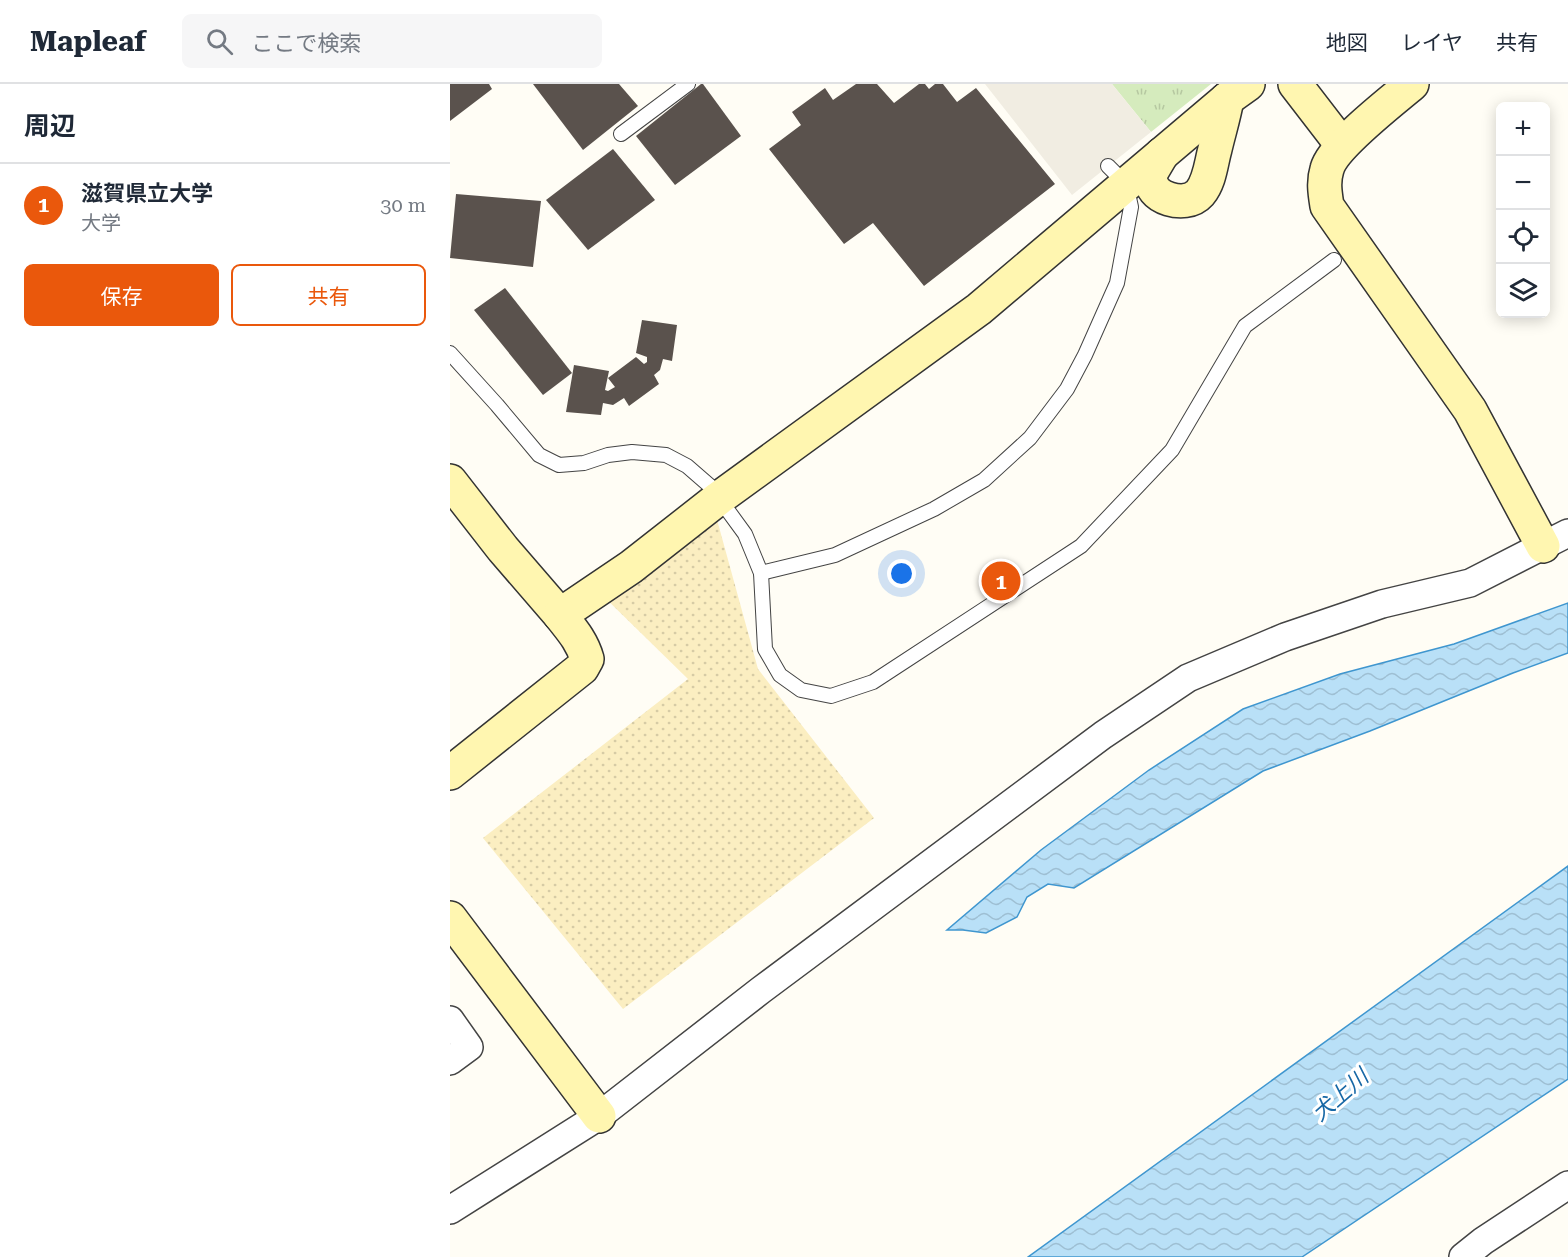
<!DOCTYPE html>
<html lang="ja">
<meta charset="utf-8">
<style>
:root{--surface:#fff;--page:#f6f6f7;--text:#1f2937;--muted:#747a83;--line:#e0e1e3;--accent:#ea580c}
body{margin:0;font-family:"Roboto Serif","Noto Sans JP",serif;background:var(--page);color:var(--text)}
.controls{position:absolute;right:18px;top:18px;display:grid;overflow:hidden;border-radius:9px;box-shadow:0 3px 15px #0003}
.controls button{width:54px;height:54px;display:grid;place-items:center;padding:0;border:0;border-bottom:2px solid var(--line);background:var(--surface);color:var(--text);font:30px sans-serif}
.you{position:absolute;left:452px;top:490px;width:21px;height:21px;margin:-15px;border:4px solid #fff;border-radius:50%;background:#1a73e8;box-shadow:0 0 0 9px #1a73e833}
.badge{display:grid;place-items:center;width:39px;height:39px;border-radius:50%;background:var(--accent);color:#fff;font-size:20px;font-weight:700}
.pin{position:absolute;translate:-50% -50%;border:3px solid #fff;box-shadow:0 2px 6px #0006}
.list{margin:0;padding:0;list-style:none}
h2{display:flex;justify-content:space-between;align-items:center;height:78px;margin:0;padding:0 24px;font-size:26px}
h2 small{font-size:20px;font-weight:400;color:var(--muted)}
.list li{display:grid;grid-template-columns:39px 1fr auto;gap:18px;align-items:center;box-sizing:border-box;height:84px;padding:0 24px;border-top:2px solid var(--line)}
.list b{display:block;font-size:22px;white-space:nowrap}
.list p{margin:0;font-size:20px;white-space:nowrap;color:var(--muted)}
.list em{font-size:20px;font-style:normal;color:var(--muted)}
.actions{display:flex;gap:12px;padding:18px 24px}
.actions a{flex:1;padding:14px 0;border:2px solid var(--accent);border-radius:9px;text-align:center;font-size:21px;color:var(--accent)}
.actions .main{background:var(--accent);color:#fff}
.icon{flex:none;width:33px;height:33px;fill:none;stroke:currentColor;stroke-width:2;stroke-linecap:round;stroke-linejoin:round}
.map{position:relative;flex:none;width:1118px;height:1173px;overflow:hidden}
header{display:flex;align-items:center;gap:36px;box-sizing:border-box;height:84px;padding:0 30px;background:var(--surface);border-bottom:2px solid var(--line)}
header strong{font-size:28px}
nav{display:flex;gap:33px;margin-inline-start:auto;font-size:21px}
.search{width:420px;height:54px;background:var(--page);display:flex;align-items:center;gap:15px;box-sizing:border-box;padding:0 21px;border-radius:9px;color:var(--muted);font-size:22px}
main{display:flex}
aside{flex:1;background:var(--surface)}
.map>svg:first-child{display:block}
</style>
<header>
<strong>Mapleaf</strong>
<div class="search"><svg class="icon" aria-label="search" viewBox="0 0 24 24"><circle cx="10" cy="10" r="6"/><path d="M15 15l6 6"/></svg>ここで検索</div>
<nav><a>地図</a><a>レイヤ</a><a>共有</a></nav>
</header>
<main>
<aside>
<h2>周辺<small></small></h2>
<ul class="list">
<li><span class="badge">1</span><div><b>滋賀県立大学</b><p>大学</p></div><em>30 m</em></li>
</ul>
<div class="actions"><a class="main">保存</a><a>共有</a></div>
</aside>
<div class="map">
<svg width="1118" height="1173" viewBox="0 0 1118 1173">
<defs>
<pattern id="grass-tufts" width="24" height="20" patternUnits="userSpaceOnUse" patternTransform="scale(1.5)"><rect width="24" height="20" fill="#d5ebbd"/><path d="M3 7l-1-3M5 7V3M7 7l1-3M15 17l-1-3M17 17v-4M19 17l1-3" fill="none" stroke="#b6c8a1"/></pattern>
<pattern id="sand-dots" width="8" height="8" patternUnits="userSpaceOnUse" patternTransform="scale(1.5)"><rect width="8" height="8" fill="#fbeec1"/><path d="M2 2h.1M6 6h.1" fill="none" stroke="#d6cba5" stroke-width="1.8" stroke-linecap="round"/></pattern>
<pattern id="water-waves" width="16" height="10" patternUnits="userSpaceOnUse" patternTransform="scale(1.5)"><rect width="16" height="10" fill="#b9e0f7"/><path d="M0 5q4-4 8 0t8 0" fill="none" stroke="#9ebfd3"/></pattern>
</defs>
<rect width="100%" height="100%" fill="#fffdf5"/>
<!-- grass -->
<polygon fill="url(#grass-tufts)" points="662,0 761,0 701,48"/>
<!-- sand -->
<polygon fill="url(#sand-dots)" points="266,432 308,585 424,734 173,925 33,754 238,595 148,507"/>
<!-- plaza -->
<polygon fill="#f1ede2" points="535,0 662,0 701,48 622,111"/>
<!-- water -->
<g fill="url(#water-waves)" stroke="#3f96cf" stroke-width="1.5">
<polygon points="1118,519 1118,569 1063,589 920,647 813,687 624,804 598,800 577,813 567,833 536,849 513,846 497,846 591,766 699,686 793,625 890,590 1004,560"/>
<polygon points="1118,782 1118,995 852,1173 578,1173"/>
</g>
<!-- building -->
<g fill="#5a524d">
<polygon points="0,0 39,0 42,5 0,37"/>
<polygon points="83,0 169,0 188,22 133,66"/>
<polygon points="251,0 253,0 291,52 225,101 186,52"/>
<polygon points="406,0 427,0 444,19 469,0 475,0 479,5 485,0 493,0 507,18 526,4 605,100 474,202 423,139 394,160 319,65 351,41 342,28 375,4 383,16"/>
<polygon points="163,65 205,116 138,166 96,116"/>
<polygon points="6,110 91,117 83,183 0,174"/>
<polygon points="55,204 122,289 93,311 24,226"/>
<polygon points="192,236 227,241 222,277 213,275 210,286 204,291 209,300 179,322 174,314 163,321 153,319 151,331 116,328 124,281 159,287 155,306 158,307 165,303 158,294 186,273 194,280 197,278 197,273 186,269"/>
</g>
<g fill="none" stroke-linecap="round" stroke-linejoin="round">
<defs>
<g id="lane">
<polyline points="171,50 238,0"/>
<polyline points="0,269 47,321 89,371 109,381 134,379 158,371 182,368 216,371 237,382 260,402 295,450 311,489 315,565 330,591 351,606 381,612 423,598 631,462 722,366 795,242 884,176"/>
<polyline points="311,489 385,471 484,425 534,396 580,354 617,305 635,271 667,199 681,123 676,100 658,82"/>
</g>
<g id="street">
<polyline points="0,936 19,963 0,977"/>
<polyline points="0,1126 149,1032 311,906 653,651 738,594 835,553 932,520 1020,499 1118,449"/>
<polyline points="1013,1173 1033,1157 1118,1101"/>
</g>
<g id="secondary">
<polyline points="845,0 892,61"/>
<path d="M962 0C942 17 883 62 877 85 873 98 875 109 877 122L1020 326 1093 462"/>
<path d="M712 70 699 92C702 104 706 111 719 115 729 118 742 118 750 109 760 97 761 79 765 65 769 48 774 32 777 15"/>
<polyline points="0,397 53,465 110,531 181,483 269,414 529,225 777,15 798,0"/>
<path d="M0 689 132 584 137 575C132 557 121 545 110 531"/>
<polyline points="0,834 149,1032"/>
</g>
</defs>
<!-- lane casing -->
<use href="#lane" stroke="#444" stroke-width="16"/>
<!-- street casing -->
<use href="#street" stroke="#444" stroke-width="30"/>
<!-- secondary casing -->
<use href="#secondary" stroke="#333" stroke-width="36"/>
<!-- lane -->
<use href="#lane" stroke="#fff" stroke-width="14"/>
<!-- street -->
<use href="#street" stroke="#fff" stroke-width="27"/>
<!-- secondary -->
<use href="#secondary" stroke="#fff6b0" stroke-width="33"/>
</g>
<g text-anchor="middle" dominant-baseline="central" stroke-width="6" stroke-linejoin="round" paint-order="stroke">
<!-- water labels -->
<g font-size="22" font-style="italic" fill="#1768a6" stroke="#fff">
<text transform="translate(890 1011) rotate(-41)">犬上川</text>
</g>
</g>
</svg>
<div class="controls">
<button>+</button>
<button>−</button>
<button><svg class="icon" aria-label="locate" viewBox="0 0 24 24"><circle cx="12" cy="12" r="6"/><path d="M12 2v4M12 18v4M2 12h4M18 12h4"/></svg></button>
<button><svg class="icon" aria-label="layers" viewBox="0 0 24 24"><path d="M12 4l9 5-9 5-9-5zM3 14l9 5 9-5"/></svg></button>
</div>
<div class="you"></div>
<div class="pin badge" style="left:551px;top:497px">1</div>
</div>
</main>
